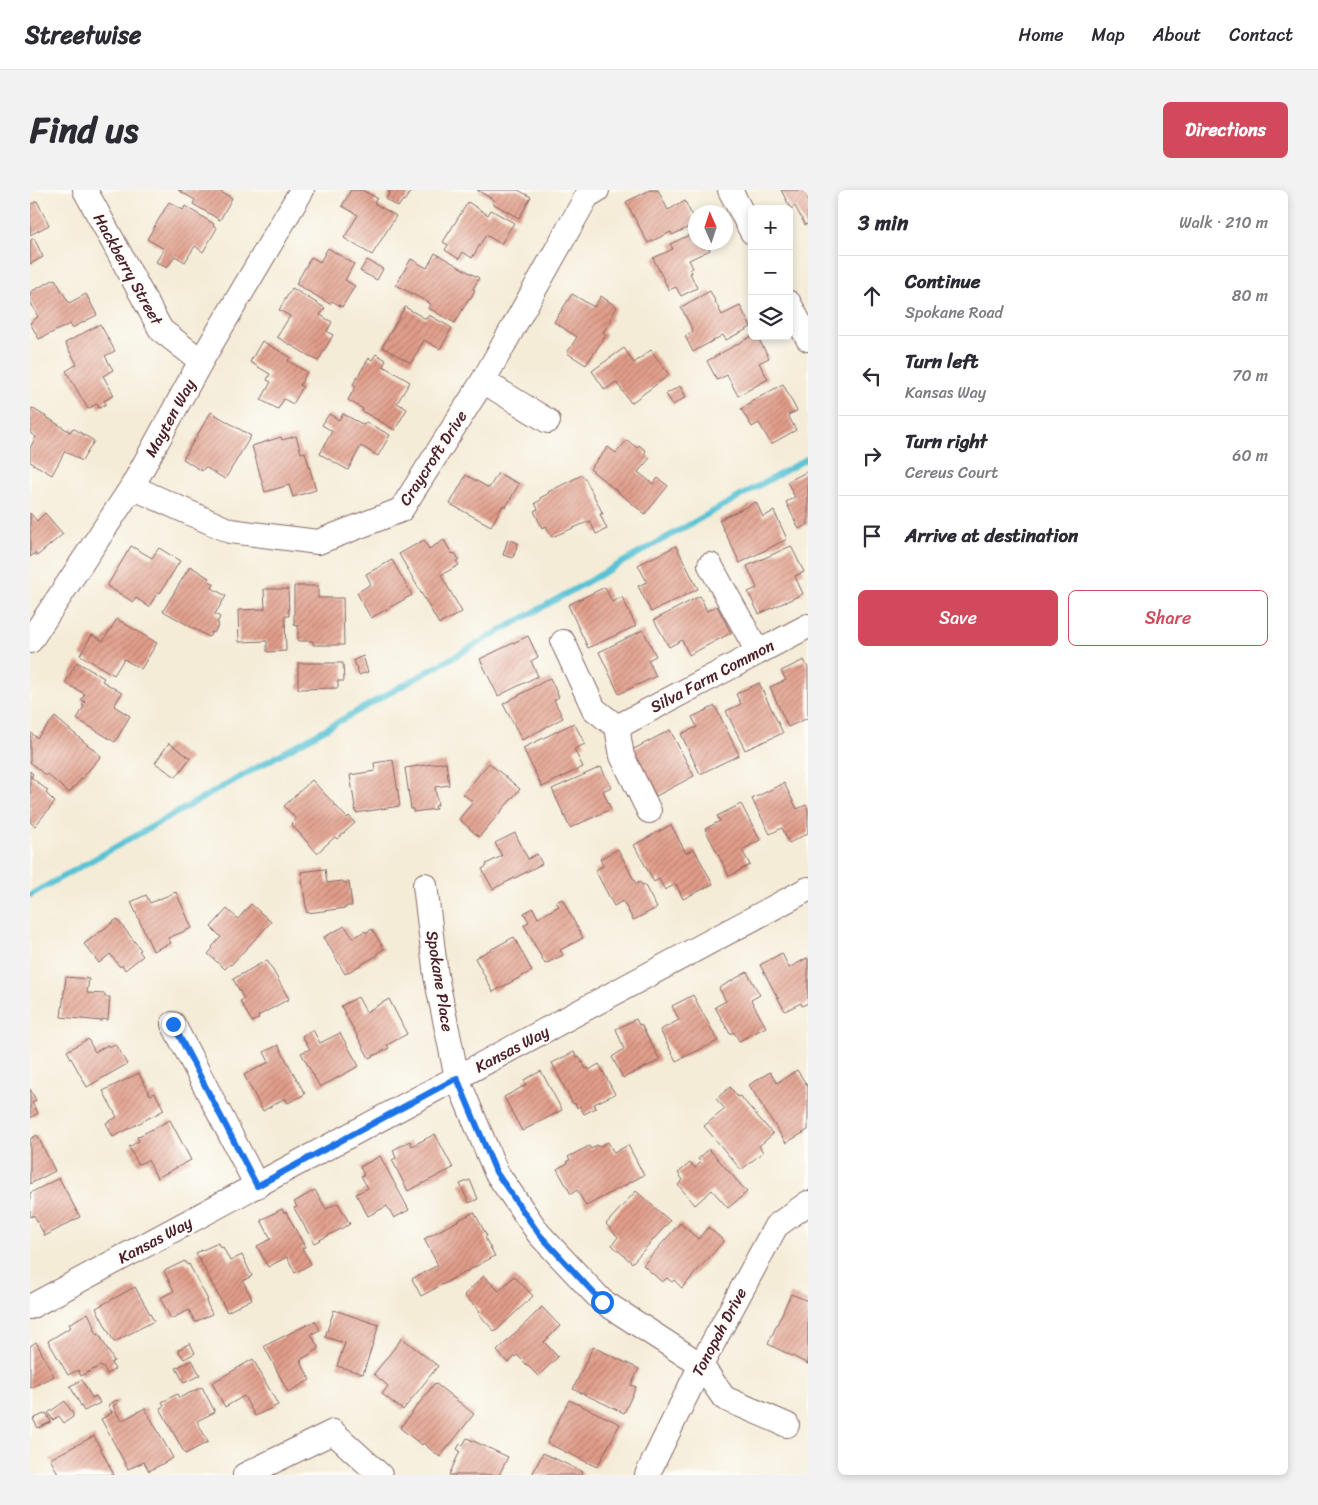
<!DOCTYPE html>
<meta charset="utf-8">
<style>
:root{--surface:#fff;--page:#f2f2f3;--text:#2b2b33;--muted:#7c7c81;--line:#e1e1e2;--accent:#d1495b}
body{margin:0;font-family:Sriracha,sans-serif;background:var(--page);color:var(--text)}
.controls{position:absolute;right:15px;top:15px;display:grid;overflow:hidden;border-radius:8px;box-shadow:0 2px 8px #0003}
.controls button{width:45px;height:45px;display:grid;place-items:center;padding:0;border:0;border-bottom:1px solid var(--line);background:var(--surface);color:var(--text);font:25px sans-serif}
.compass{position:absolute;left:658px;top:15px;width:45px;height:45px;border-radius:50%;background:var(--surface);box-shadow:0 2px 8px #0003;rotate:357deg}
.stop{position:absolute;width:15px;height:15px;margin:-11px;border:4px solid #1a73e8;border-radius:50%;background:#fff}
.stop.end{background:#1a73e8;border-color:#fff;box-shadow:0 1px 5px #0008}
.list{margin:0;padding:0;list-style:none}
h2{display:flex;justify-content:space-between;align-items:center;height:65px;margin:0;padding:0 20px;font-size:21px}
h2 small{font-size:16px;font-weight:400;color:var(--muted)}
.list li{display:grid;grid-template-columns:32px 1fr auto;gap:15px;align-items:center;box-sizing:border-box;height:80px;padding:0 20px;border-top:1px solid var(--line)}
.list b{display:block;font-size:19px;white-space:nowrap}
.list p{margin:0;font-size:16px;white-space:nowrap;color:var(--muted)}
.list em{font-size:16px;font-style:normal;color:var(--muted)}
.actions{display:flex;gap:10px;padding:15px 20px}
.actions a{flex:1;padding:11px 0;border:1px solid var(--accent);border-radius:8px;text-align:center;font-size:18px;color:var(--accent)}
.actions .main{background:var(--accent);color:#fff}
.icon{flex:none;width:28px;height:28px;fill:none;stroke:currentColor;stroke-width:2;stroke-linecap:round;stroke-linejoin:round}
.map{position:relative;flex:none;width:778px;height:1285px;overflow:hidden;border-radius:8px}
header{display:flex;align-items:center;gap:30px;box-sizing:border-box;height:70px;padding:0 25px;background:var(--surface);border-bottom:1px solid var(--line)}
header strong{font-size:24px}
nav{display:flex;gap:28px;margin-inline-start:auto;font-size:18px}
.intro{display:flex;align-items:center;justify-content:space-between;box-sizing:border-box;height:120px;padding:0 30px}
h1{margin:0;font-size:35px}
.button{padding:12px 22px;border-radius:8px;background:var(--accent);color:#fff;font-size:18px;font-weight:700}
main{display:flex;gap:30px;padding:0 30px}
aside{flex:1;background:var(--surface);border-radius:8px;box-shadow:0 2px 8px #0003}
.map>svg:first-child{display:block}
</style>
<header>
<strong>Streetwise</strong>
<nav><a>Home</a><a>Map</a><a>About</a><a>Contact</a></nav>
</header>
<div class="intro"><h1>Find us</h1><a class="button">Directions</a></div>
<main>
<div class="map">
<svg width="778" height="1285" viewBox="0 0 778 1285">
<defs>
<pattern id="building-hatch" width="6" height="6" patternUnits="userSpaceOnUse" patternTransform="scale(1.25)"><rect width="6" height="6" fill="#e19d89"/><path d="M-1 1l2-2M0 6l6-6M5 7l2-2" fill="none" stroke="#b87f70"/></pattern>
</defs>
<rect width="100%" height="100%" fill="#fdfcf7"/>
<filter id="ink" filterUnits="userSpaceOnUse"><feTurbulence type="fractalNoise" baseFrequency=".02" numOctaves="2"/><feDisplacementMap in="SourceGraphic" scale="10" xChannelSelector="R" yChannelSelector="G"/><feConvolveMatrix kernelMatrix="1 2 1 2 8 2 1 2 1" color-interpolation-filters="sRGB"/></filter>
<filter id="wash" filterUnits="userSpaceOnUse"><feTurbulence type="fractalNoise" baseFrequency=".0096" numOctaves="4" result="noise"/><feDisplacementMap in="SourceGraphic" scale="20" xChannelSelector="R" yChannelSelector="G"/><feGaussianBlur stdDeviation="1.12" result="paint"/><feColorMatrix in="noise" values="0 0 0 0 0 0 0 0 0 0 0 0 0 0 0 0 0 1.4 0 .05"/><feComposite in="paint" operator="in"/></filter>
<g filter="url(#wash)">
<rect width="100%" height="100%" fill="#f4ecd7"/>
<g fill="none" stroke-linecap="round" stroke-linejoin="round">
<!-- stream -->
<polyline stroke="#59c2d5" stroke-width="6" points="0,705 778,268"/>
</g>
<g id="blocks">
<!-- building -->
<g fill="url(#building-hatch)">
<polygon points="148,0 187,0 202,8 190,30 163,14 165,10"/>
<polygon points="321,0 332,0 347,8 344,13 366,26 342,65 314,48 328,25 312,16"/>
<polygon points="356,0 382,0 374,11 373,10 368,17 356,9 360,3"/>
<polygon points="447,0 488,0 501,7 489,28 462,13 464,10"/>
<polygon points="620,0 628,0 638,20 655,11 666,34 642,45 641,42 618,53 596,12"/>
<polygon points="751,0 778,0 778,34 775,35 765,16 761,19"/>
<polygon points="7,11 19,35 0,45 0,15"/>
<polygon points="139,12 153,20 155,16 184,34 183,35 187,38 173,62 165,56 155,72 145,66 137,78 126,72 134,59 117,49"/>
<polygon points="438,12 458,25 461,20 484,33 471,54 456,45 442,68 433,62 429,69 415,60 418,55 413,52"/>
<polygon points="666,42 666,52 676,52 680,60 659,70 663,78 660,79 662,83 660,83 667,98 651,106 646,97 639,100 623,68 643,59 640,54"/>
<polygon points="4,48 13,67 0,74 0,51"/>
<polygon points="298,58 324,74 315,90 325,96 312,117 302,111 300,114 266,94 281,67 290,72"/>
<polygon points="405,63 449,88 443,99 445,100 440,109 439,108 425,133 398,118 401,114 366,95 381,69 397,78"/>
<polygon points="337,70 353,79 347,90 330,81"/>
<polygon points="25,89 39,113 56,104 67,125 42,138 40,134 9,149 0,133 8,127 0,111 0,102"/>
<polygon points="262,98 295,118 290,125 302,132 297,141 303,145 288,171 247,147 260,126 249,120"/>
<polygon points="680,101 692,125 710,116 721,137 696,150 693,145 663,162 655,146 663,141 651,117"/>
<polygon points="542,104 564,117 571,106 587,117 580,128 582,129 573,142 576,145 556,175 537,163 547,147 524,132"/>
<polygon points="375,117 396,129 399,125 422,138 410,159 394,150 381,173 352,157"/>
<polygon points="70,134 85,161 75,166 83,180 73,186 84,205 74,211 76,214 69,218 67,214 58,219 36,181 47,174 35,153"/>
<polygon points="722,146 727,146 739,168 729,173 738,189 708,206 697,185 687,190 677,171"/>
<polygon points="232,151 260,167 258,171 277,182 270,195 273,197 263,214 254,209 248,219 231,210 241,192 237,190 240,184 220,172"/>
<polygon points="594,158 604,173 621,160 639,185 601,213 586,192 575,200 562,181"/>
<polygon points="346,164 356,170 353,176 380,192 367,213 377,219 365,240 332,221 333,219 318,210 326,196 323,194 339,168 342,170"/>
<polygon points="753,194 767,221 758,225 766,240 741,254 729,233 722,237 711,219 720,214 719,213"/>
<polygon points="650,196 656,207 643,215 636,204"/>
<polygon points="2,218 40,242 43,238 64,251 52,271 35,261 22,285 0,272 0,258 6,247 0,243 0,221"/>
<polygon points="181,222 221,246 195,289 175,277 172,281 153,269"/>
<polygon points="299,224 309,230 313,224 334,235 336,232 360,245 348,266 331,256 318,280 290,264 302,241 292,235"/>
<polygon points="266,246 271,263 275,262 286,300 263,307 259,295 235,302 222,256 251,247 252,250"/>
<polygon points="597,250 607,258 609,255 616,261 614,264 620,268 608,282 623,294 628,288 638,296 615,324 560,279 578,257 586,263"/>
<polygon points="778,281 778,334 769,339 756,312 765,307 757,292"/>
<polygon points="468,283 489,294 476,317 473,315 461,336 420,314 436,285 459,298"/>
<polygon points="552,285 554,288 555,288 573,324 570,324 577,339 566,344 560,331 522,347 516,336 512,338 504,321 508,319 505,313 511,310 510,308 519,303 518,302"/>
<polygon points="726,312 733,327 744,321 757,349 710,373 689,330"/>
<polygon points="0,323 7,331 15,323 33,344 7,366 5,363 0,367"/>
<polygon points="478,349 488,353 483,368 473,365"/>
<polygon points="394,350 399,359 414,350 422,364 425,363 429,370 426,371 429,375 411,385 432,422 409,434 369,364"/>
<polygon points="101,356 122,368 129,358 150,371 130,403 128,402 119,417 106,408 103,412 77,396"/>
<polygon points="646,356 668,399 621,422 608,396 617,392 608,375"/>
<polygon points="761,356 774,382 765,386 773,404 729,424 718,402 727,398 717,376"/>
<polygon points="362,370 382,405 341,428 327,403 341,394 336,384"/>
<polygon points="160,376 179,388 178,390 184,394 182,398 196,406 185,424 190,427 187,433 189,434 184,443 182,442 179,447 133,421"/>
<polygon points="264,396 288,396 288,408 313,408 314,455 283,455 283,451 268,451 268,436 264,435"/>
<polygon points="575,397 582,412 592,407 606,436 558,458 538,415"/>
<polygon points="234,399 258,399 259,426 255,426 256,461 237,462 237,451 209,452 208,420 235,419"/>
<polygon points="670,406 677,421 687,416 701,443 659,465 652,450 639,457 624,430"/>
<polygon points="87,429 127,453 111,479 94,469 84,485 50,465 62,445 73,451"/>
<polygon points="613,440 626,466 618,470 626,486 589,504 569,462"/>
<polygon points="498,446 508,467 501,471 508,486 468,506 450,469"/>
<polygon points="333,466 338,482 329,485 324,470"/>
<polygon points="774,470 778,478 778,528 758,537 740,497 756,490 751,481"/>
<polygon points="47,472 74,488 72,491 92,503 84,516 100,526 85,552 47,529 54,516 52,515 55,512 51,510 55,504 35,493"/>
<polygon points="268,473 313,473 314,491 308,491 308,498 268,499"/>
<polygon points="520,488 529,507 524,510 533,528 492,550 473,514"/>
<polygon points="729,493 753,543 715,560 696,521 711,514 706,504"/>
<polygon points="685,516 709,565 670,584 651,544 667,537 662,527"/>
<polygon points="25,527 71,566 39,603 17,584 16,586 0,572 0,542 7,548"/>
<polygon points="544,533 555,554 544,559 553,577 512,597 493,558"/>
<polygon points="640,540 664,586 626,606 602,560"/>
<polygon points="139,553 160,568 146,587 125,573"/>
<polygon points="363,570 370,616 326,623 320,585 345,581 344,573"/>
<polygon points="416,572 419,595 405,597 408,615 405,616 406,619 383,622 383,619 381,619 375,578"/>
<polygon points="459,573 490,599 449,647 429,629 443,612 433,604"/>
<polygon points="571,577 581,597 573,601 581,619 540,638 522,599"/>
<polygon points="0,581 3,584 1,587 18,601 16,603 25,612 5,636 0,632"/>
<polygon points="282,590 317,628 319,626 325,633 307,649 305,647 287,663 261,634 266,629 254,616"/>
<polygon points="754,593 767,619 776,615 778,619 778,643 759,653 752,638 740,644 722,609"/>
<polygon points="711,614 730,650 712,660 720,675 699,686 675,639 690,631 687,626"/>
<polygon points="641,635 656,663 664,659 683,694 653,709 646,694 635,700 629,689 624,692 604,655"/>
<polygon points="485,643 498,669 507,664 512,674 463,699 452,679 457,676 456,674 472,666 465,653"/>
<polygon points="588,659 606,694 610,692 612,695 614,694 627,718 603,730 593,711 584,716 565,680 573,676 570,669"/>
<polygon points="295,679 297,693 313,691 313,693 319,692 322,716 316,716 316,718 277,723 271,682"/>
<polygon points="146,702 162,738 138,748 141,753 123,761 101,712 116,705 120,713"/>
<polygon points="532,709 553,748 530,760 533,765 515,774 494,735 499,732 494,723 503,718 508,728 529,716 526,712"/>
<polygon points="221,714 241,732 201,775 200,774 195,779 178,764 183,758 182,757 191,747 181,737 197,719 208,729"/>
<polygon points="87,729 111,760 109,761 113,766 95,780 92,775 90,777 80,764 69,773 54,754"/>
<polygon points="315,736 323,748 335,741 336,743 342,739 354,759 347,763 348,765 315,784 294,747"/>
<polygon points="484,747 502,781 463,802 445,768"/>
<polygon points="752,763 759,778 777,768 778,769 778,813 772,816 771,813 755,821 730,775"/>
<polygon points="237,770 259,809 228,826 229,828 222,832 210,811 214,809 203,789"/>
<polygon points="717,782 730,805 721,810 736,837 709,851 704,842 700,844 685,817 696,811 689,798"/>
<polygon points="36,787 59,789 57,803 75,804 75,807 80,807 78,830 72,829 72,831 31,827"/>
<polygon points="663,805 688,851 646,871 630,840 649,830 642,816"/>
<polygon points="328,807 336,822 359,809 377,844 357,855 359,858 339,868 311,816"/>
<polygon points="606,829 609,835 611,834 630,870 593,888 582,867 594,859 586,839"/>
<polygon points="283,840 290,853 310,843 329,876 290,897 271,863 280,859 272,846"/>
<polygon points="58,849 65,862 78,855 79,857 85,854 97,874 57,897 37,861"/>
<polygon points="248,855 275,904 258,913 255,908 233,921 214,885 239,872 234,862"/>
<polygon points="544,862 547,867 549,866 556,879 558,878 559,880 569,874 585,904 564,914 566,918 554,924 550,916 547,918 545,913 543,914 522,873"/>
<polygon points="767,880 778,897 778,940 756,953 719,895 740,882 747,893"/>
<polygon points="511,881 532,920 492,941 474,907 496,895 494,890"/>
<polygon points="109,883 120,905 125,903 134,920 83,947 76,933 87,927 73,901"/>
<polygon points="700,897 708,907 710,906 743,944 729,956 733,962 711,980 674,936 695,919 686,909"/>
<polygon points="0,899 6,910 2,913 8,923 0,928"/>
<polygon points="140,930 161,970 127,988 118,970 108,974 99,957 109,951 107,947"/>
<polygon points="405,944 423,978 378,1001 362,970 366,968 363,960 380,951 382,956"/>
<polygon points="7,945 25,981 0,994 0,949"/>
<polygon points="578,952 584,963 598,955 614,985 556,1016 547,1000 541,1004 527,979 538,973 537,971 540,970 538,967 559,956 561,959 567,955 568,957"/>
<polygon points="679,959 717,1002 698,1018 682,1000 665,1015 648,995 653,990 648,983 660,973 665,978 671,972 668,969"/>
<polygon points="350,966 379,1020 364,1028 357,1016 338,1026 326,1004 338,998 331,986 334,985 330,977"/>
<polygon points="29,988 50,1027 15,1046 4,1025 1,1027 0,1026 0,1003"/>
<polygon points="440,990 448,1009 439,1013 430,994"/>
<polygon points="285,1000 296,1019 308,1013 320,1034 284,1053 264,1018 267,1017 264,1012"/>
<polygon points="606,1001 640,1031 602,1073 582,1055 588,1047 576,1034"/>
<polygon points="252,1019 254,1023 256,1022 275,1057 272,1058 281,1074 265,1083 257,1067 238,1077 227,1056 241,1049 231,1030"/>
<polygon points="444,1022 457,1046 455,1048 465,1066 391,1106 382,1089 408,1075 394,1049"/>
<polygon points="650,1033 668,1049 678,1037 694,1051 652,1098 644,1090 642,1092 637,1088 632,1092 613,1075"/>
<polygon points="188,1053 190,1058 193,1057 200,1071 212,1065 222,1086 213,1091 222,1109 197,1122 166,1063"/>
<polygon points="155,1071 157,1075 159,1074 178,1110 176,1111 182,1124 165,1132 159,1120 141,1129 130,1108 144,1101 134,1081"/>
<polygon points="454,1086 469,1101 484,1086 503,1106 465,1142 448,1123 450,1121 434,1105"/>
<polygon points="105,1097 124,1131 84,1152 66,1118"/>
<polygon points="761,1104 778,1111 778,1174 738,1154"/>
<polygon points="512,1117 530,1136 514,1152 528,1167 508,1186 487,1165 478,1173 467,1161"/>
<polygon points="304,1120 349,1135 333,1184 307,1176 315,1153 295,1147"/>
<polygon points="58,1123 65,1137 64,1138 67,1145 69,1144 84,1171 81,1173 85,1179 77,1184 73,1177 71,1177 70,1176 51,1186 48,1180 38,1185 18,1151 41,1137 39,1134"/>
<polygon points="285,1131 290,1140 281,1144 289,1159 270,1170 280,1190 258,1202 234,1156"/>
<polygon points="372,1148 408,1176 373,1220 352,1204 358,1196 344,1184"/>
<polygon points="6,1152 24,1186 0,1198 0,1156"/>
<polygon points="160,1153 165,1163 154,1169 148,1160"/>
<polygon points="563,1157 609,1179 601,1195 606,1197 594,1223 543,1199"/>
<polygon points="223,1169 248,1215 225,1226 214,1206 195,1217 182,1193"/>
<polygon points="162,1170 170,1185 154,1193 146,1178"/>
<polygon points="52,1190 62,1208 66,1206 70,1213 54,1221 40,1196"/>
<polygon points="405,1193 444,1224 410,1267 393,1253 392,1255 370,1238"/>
<polygon points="172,1197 185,1222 167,1231 178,1252 155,1264 130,1218 134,1216 132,1212 147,1204 149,1208"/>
<polygon points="87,1210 89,1213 83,1216 91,1231 115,1218 143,1268 119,1281 114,1272 98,1279 71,1229 82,1223 78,1215"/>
<polygon points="539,1210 590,1234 567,1277 517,1253"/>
<polygon points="35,1211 43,1224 43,1227 34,1233 29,1226 23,1230 18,1223"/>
<polygon points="16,1223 21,1232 8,1238 3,1229"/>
<polygon points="64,1246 84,1285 29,1285 20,1269"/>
<polygon points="437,1248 478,1267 469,1285 419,1285 430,1261 427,1259 430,1254 433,1255"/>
<polygon points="513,1263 553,1282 552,1285 502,1285"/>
</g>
</g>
</g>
<g filter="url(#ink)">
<use href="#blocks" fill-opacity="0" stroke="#866767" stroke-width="1"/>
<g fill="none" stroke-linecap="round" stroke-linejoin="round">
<defs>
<g id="street">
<polyline points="55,0 131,140 171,171"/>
<polyline points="700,0 722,42"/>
<polyline points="759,113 778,149"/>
<polyline points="453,191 518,231"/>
<polyline points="102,297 200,341 288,352 371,320 453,191 557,6 567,0"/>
<polyline points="680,375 728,462"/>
<polyline points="0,451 102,297 171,171 272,0"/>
<polyline points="533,452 564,519 587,537 592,566 619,621"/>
<polyline points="587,537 778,436"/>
<polyline points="395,695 406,786 427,888 466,982 509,1044 572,1111 671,1175 694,1208 757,1235"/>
<polyline points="143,834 227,996"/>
<polyline points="0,1117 778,699"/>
<polyline points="215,1285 303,1242 350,1285"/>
<polyline points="617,1285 671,1175 746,1036 778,1013"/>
</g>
</defs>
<!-- street casing -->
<use href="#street" stroke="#866767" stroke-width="26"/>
<!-- street -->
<use href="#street" stroke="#fff" stroke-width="24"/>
</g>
</g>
<g fill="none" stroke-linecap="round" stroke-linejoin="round" filter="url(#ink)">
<!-- route -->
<polyline stroke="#1a73e8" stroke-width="6" points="143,834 227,996 427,888 466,982 509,1044 572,1112"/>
</g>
<g text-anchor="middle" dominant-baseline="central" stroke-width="5" stroke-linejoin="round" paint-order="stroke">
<!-- street labels -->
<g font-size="16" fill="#4a1f2b" stroke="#fdfcf7">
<text transform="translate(98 79) rotate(61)">Hackberry Street</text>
<text transform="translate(140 228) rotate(-61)">Mayten Way</text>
<text transform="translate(403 268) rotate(-57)">Craycroft Drive</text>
<text transform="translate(682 486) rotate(-28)">Silva Farm Common</text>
<text transform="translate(410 791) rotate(81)">Spokane Place</text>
<text transform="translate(482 859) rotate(-28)">Kansas Way</text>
<text transform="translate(125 1050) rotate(-28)">Kansas Way</text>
<text transform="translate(689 1142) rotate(-62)">Tonopah Drive</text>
</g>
</g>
</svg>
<div class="controls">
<button>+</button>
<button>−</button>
<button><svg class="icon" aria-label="layers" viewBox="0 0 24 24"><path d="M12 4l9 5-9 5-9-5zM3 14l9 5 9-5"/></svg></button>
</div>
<svg class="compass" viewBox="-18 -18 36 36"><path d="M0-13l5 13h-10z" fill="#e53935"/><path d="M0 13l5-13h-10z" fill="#7c7c81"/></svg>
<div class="stop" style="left:572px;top:1112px"></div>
<div class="stop end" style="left:143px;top:834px"></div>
</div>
<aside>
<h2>3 min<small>Walk · 210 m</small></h2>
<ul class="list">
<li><svg class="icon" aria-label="ahead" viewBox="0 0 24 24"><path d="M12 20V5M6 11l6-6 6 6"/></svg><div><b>Continue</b><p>Spokane Road</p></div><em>80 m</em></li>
<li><svg class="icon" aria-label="left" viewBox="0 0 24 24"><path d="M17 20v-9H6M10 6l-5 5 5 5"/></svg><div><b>Turn left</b><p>Kansas Way</p></div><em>70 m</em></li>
<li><svg class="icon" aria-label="right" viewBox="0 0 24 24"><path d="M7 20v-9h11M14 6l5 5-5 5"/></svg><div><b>Turn right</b><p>Cereus Court</p></div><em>60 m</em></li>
<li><svg class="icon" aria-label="arrive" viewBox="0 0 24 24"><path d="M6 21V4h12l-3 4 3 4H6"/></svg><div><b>Arrive at destination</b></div></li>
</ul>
<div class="actions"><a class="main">Save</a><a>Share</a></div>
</aside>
</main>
